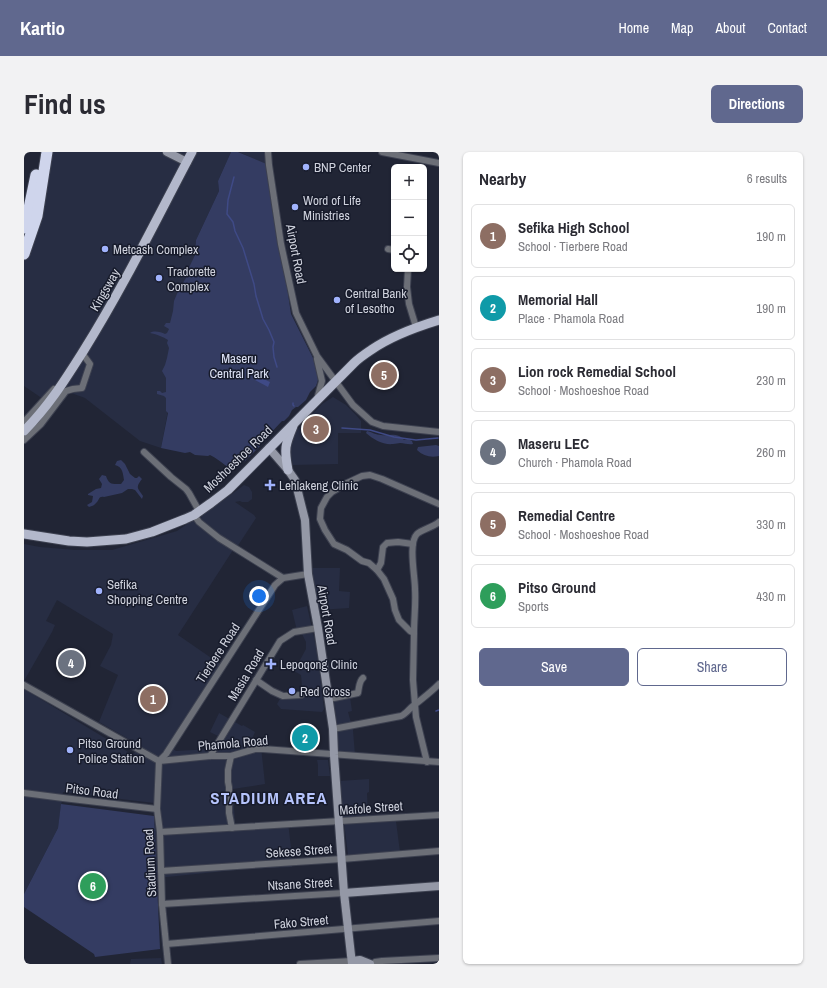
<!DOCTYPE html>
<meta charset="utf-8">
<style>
:root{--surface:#fff;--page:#f2f2f3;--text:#2b2b33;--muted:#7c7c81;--line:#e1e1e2;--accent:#60688e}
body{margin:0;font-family:"Archivo Narrow",sans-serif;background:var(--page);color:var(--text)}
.controls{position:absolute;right:12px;top:12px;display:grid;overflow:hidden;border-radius:6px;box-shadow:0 1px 3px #0004}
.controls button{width:36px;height:36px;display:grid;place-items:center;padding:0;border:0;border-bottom:1px solid var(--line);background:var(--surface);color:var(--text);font:20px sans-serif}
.you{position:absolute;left:235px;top:444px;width:14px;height:14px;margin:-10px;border:3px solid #fff;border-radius:50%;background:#1a73e8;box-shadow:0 0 0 6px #1a73e833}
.badge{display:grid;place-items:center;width:26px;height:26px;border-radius:50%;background:var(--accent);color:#fff;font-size:13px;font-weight:700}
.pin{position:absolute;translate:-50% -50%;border:2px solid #fff;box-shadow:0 1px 4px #0006}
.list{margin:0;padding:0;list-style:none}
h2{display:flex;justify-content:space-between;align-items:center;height:52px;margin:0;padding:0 16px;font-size:17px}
h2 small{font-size:13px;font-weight:400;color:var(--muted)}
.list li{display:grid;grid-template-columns:26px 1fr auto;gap:12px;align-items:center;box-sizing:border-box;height:64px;margin:0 8px 8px;padding:0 8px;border:1px solid var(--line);border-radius:6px}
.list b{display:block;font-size:15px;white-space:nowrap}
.list p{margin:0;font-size:13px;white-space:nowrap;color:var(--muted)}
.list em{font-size:13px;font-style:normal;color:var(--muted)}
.actions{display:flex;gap:8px;padding:12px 16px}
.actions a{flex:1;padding:9px 0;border:1px solid var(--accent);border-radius:6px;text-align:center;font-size:14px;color:var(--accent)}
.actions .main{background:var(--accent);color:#fff}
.icon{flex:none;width:22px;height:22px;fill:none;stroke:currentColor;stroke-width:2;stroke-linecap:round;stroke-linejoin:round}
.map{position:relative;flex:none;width:415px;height:812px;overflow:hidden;border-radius:6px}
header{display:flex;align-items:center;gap:24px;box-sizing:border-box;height:56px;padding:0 20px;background:var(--accent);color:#fff}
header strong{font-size:19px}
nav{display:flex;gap:22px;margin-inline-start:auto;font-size:14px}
.intro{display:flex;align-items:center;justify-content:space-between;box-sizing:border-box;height:96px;padding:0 24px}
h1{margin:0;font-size:28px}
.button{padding:10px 18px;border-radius:6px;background:var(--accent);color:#fff;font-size:14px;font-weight:700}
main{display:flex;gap:24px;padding:0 24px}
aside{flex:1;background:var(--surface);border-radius:6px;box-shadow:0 1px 3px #0004}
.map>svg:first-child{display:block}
</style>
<header>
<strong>Kartio</strong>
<nav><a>Home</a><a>Map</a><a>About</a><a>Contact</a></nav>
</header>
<div class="intro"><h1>Find us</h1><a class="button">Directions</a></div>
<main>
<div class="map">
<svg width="415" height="812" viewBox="0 0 415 812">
<rect width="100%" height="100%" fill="#212535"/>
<!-- built -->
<g fill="#272d43">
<polygon points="23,0 207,0 194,29 195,39 172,88 171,103 154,148 143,184 147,197 145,253 137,296 116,289 61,246 36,237 25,251 0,234 0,102"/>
<polygon points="215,0 245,0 245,13 236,10"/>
<polygon points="309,245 322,253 332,263 337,269 337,281 314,281 314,312 269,313 265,296 269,282 298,252"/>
<polygon points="220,333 225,335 228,340 228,347 224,350 218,350 216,349 211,350 230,363 232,366 213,395 179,370 177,366 179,361 205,344 208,342"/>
<polygon points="169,368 209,398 154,483 196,512 145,594 152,599 187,597 194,584 186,580 195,561 218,574 219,573 231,580 224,596 237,595 241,632 209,637 211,673 264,670 268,704 268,715 221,717 133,726 130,664 130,651 39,640 34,676 0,742 0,537 109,603 115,593 75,570 94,523 76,514 87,493 89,482 33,448 22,469 31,473 28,480 0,529 0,392 16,395 51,398 88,398 153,379"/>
<polygon points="288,416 316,416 315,439 326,440 325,456 295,458 290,439"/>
<polygon points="283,454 293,499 300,557 298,560 257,557 253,552 257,545 279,545 277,523 270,519 282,497 282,490 278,482 274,483 268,458"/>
<polygon points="326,545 328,559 324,560 329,578 331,603 313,601 307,548"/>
<polygon points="293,608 304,608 306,624 294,624 294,613"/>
<polygon points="345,627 345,640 343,641 344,663 371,662 376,700 324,703 315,629"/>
<polygon points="137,806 138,812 106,812 107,807"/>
</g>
<!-- green -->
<g fill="#343c62">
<path d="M207 0H214L245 13 267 162 289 206 293 221 294 228 292 234 286 240 282 248 274 255H272L268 258 265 264 260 269H258L242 286V287L240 289H239L235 293 236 294 221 309 217 311 215 315H213L211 317C208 315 204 315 201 313 196 309 192 306 186 303L184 304 171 303 166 300 161 301 137 296 144 261 142 259V246L140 244 133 242V239H136L138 241 142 240V226L138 219 141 213 143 206 145 196 143 191 144 188C140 185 131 182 126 181 130 178 137 180 141 182L143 181 145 177 140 174 142 171H146L149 159 150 149 155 137 162 126V122L171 103 172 88 195 39 194 29Z"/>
<path d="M343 279C348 280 352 283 357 283 366 284 373 280 380 288L384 287 388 289 389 292C384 293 381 291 376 291 374 291 372 292 369 292 359 293 350 288 342 281Z"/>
<path d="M412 293 415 294V304C407 306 399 304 393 298L394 295Z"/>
<path d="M97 308 101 312 106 322 111 326H113L115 324 118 327C111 336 114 336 119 344L118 347 111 338 108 337H104L98 341 80 345C74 344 76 348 72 351 71 353 68 354 65 355L63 353 68 350 69 344 64 343V342L72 337 77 336 78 332 75 327 78 323 82 324C85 333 88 332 97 332L100 328C99 322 99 315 91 313L93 309Z"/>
<polygon points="37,652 130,664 136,797 71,805 70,802 0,755 0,742 34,676"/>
</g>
<!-- water -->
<polygon fill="#3f4a86" points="233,224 246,230 244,235 231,228"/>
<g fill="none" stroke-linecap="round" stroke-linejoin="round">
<!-- stream -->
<g stroke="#3f4a86" stroke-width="1.5">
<polyline points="210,25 204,48 203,62 209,70 211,79 219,96 230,132 232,144 239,167 245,178 250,190 249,195 250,205 253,215"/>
<polyline points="269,251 269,253 270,254"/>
<polyline points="318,276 346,278 370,285 392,288 414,286"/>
<polyline points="412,559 415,558"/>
</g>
<defs>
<g id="street">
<polyline points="244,0 245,13 257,92 272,161 293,204 329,253 348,270 359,274 415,280"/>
<polyline points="358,0 415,11"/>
<polyline points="364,97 370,98"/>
<polyline points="384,117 383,135 385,152 392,175"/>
<polyline points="293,247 298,229 293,207"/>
<polyline points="0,270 30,237"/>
<polyline points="0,288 17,272 42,239 49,237 58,236 66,212 58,201"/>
<polyline points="120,300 147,325 162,337 165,341 175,359"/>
<polyline points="170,363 175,370 195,386 259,426"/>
<polyline points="353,418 357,411 359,395 363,391 374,390 389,392"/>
<path d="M390 481C390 466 392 452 391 437 391 424 384 391 393 382 398 377 408 376 415 370"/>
<polyline points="232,528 248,539 259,544 277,543"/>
<polyline points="0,533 135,609 186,604 207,604 231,597 239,597 415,610"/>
<path d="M304 547 310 546 334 541C335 536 335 529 339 526"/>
<path d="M309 577 377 564C382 562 385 557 389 554 398 547 407 540 415 532"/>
<polyline points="186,604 256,489 270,480 294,476"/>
<polyline points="207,604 204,618 204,630 205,635 205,661 208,676"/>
<polyline points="403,610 392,565 389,528 390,481 386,479 375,468 371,458 369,447 360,427 353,418 345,411 338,409 323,398 310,392 301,378 296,367 297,356 303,345 308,340 323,331 338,324 346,323 358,327 415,352"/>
<polyline points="0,641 39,646 133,657"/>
<polyline points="136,680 415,663"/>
<polyline points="137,719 318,707 415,699"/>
<polyline points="138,752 320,741"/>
<polyline points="142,792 415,769"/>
<polyline points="144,812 138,752 136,680 133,657 135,609 142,602 251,433 259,426 284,422"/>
<polyline points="276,812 328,809"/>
<polyline points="349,812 351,810 358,809 415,806"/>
</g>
<g id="secondary">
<polyline points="143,0 163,10"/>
<polyline points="245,296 264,318 271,328 281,368 284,422 294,476 309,577 310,603 320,741 328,812"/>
<polyline points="320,741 415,734"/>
<polyline points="328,809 336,808 346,812"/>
</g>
<g id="primary">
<path d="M0 279C25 254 41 228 60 198 100 134 133 66 168 0"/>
<path d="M264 318C260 297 261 293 269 274"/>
<path d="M0 382 45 389 63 390 102 387 128 380 161 367 170 363 187 351 204 338 330 211C335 206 341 202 347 198 367 184 392 175 415 168"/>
</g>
<g id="highway">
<polyline points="0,76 4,61 12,23"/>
<polyline points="0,102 13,64 23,0"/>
</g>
</defs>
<!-- street casing -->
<use href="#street" stroke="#3d4150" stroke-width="8"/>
<!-- secondary casing -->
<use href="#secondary" stroke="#3d4150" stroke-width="10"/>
<!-- primary casing -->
<use href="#primary" stroke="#3d4150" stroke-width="11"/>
<!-- highway casing -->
<use href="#highway" stroke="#3d4150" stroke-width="13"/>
<!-- street -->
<use href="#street" stroke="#6c6f77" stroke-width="6"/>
<!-- secondary -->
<use href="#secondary" stroke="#9498a6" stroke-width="8"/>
<!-- primary -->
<use href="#primary" stroke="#b3b8cb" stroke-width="9"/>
<!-- highway -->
<use href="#highway" stroke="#cfd5ec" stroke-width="11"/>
</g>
<!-- markers -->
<g fill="#a1b3fd" stroke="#171b2b" stroke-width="1.5">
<circle cx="282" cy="15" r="4"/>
<circle cx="271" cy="55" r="4"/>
<circle cx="81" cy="97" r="4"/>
<circle cx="135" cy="126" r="4"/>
<circle cx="313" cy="148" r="4"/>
<path d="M244 327h4v4h4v4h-4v4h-4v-4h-4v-4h4z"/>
<circle cx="75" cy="439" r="4"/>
<path d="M245 506h4v4h4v4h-4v4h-4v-4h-4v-4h4z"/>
<circle cx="268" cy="539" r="4"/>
<circle cx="46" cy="598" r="4"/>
</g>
<g text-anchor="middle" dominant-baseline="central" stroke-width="3" stroke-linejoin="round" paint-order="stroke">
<!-- poi labels -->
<g font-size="13" fill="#ced1dc" stroke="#171b2b" text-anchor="start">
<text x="290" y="15">BNP Center</text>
<text x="279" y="48">Word of Life<tspan x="279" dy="15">Ministries</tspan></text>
<text x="89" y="97">Metcash Complex</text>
<text x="143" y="119">Tradorette<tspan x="143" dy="15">Complex</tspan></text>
<text x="321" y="141">Central Bank<tspan x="321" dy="15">of Lesotho</tspan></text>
<text x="255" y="333">Lehlakeng Clinic</text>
<text x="83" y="432">Sefika<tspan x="83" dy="15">Shopping Centre</tspan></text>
<text x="256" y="512">Lepoqong Clinic</text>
<text x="276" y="539">Red Cross</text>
<text x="54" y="591">Pitso Ground<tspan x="54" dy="15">Police Station</tspan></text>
</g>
<!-- street labels -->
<g font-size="13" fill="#ced1dc" stroke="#171b2b">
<text transform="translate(272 102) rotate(79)">Airport Road</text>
<text transform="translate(81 138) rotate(-60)">Kingsway</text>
<text transform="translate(214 307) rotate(-44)">Moshoeshoe Road</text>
<text transform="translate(303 463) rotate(80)">Airport Road</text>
<text transform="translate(194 501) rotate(-57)">Tierbere Road</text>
<text transform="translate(222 523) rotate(-59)">Masia Road</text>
<text transform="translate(209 591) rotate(-5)">Phamola Road</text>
<text transform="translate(68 639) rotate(7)">Pitso Road</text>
<text transform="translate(347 656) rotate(-4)">Mafole Street</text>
<text transform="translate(275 699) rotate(-4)">Sekese Street</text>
<text transform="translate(126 711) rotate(-93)">Stadium Road</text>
<text transform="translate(276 732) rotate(-3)">Ntsane Street</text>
<text transform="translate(277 770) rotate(-5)">Fako Street</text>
</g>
<!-- park labels -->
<g font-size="13" fill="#dee3f6" stroke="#171b2b">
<text x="215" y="206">Maseru<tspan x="215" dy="15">Central Park</tspan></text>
</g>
<!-- district labels -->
<g font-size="17" font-weight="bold" letter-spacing="1" fill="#b6c4fc" stroke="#171b2b">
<text x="245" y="645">STADIUM AREA</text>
</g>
</g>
</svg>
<div class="controls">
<button>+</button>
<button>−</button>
<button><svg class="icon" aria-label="locate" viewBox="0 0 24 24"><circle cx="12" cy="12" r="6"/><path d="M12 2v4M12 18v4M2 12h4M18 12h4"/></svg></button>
</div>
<div class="you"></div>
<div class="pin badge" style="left:129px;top:547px;background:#8d6e63">1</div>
<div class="pin badge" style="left:281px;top:586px;background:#0f9aa8">2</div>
<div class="pin badge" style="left:292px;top:277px;background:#8d6e63">3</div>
<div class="pin badge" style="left:47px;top:511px;background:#6b7280">4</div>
<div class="pin badge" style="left:360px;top:223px;background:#8d6e63">5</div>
<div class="pin badge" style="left:69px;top:734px;background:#2e9e5b">6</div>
</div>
<aside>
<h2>Nearby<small>6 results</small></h2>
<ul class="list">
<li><span class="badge" style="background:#8d6e63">1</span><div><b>Sefika High School</b><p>School · Tierbere Road</p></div><em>190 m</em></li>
<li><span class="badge" style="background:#0f9aa8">2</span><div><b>Memorial Hall</b><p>Place · Phamola Road</p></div><em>190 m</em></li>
<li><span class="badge" style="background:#8d6e63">3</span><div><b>Lion rock Remedial School</b><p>School · Moshoeshoe Road</p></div><em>230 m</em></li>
<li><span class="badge" style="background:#6b7280">4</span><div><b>Maseru LEC</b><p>Church · Phamola Road</p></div><em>260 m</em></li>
<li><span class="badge" style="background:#8d6e63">5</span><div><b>Remedial Centre</b><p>School · Moshoeshoe Road</p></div><em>330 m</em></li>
<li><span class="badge" style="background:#2e9e5b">6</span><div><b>Pitso Ground</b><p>Sports</p></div><em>430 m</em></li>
</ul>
<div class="actions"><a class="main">Save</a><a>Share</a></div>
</aside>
</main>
